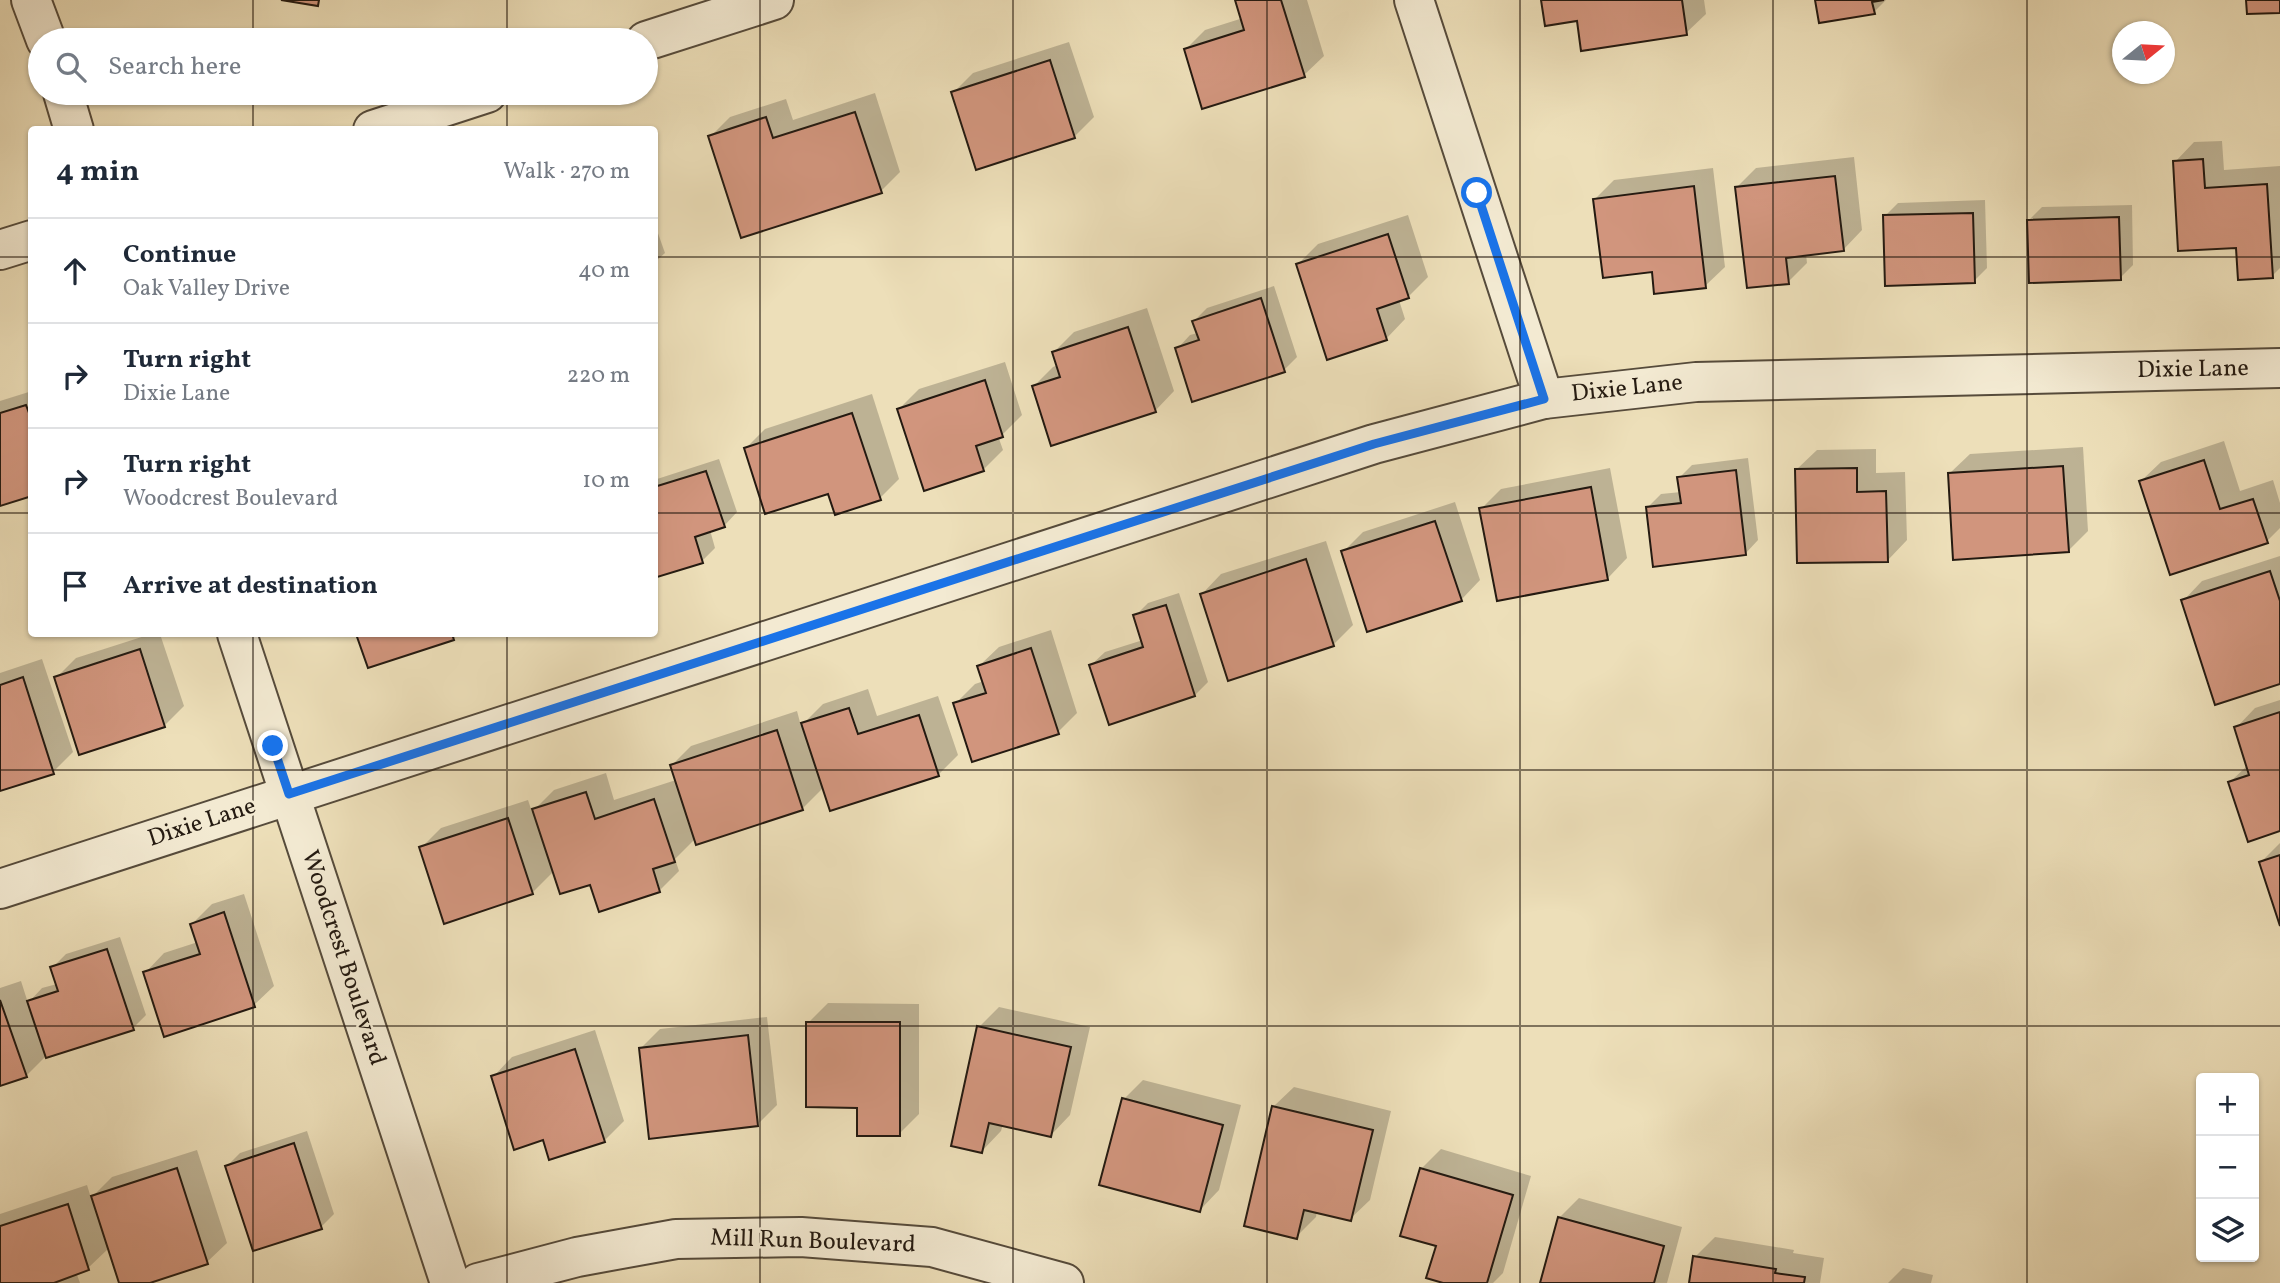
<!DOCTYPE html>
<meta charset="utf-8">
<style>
:root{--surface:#fff;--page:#f2f2f3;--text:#1f2937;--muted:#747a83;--line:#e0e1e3}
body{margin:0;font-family:Vollkorn,serif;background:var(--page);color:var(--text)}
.controls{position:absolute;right:21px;bottom:21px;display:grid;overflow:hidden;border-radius:7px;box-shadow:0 2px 5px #0004}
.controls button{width:63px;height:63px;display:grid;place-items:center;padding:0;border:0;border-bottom:2px solid var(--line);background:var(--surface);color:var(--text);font:35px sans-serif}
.compass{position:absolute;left:2112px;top:21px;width:63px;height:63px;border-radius:50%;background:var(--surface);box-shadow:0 2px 5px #0004;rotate:72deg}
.stop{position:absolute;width:21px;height:21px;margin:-16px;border:5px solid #1a73e8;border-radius:50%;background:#fff}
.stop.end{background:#1a73e8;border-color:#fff;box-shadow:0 2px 7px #0008}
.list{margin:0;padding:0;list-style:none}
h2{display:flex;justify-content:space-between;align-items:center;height:91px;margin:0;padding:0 28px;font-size:30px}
h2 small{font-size:23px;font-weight:400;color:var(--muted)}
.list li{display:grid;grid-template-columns:46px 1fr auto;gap:21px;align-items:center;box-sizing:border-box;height:105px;padding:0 28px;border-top:2px solid var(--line)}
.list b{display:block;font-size:26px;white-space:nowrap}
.list p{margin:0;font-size:23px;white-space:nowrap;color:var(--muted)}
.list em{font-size:23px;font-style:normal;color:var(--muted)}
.icon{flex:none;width:38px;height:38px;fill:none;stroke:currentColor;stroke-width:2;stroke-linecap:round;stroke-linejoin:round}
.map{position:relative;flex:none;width:2280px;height:1283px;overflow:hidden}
.search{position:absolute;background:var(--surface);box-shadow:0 2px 5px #0004;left:28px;top:28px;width:630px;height:77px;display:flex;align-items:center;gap:18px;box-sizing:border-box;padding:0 24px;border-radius:38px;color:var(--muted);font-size:26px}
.panel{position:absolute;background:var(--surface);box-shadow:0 2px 5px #0004;left:28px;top:126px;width:630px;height:511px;border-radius:7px}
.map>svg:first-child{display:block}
</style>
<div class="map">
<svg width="2280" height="1283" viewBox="0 0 2280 1283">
<rect width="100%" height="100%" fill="#eddfb9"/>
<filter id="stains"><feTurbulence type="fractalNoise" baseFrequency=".00286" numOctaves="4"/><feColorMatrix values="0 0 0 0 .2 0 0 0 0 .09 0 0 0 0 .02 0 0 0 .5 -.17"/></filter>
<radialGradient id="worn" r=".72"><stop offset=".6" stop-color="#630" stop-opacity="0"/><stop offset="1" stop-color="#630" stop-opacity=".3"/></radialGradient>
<!-- shadow -->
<g fill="#0003">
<polygon points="1237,0 1307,0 1324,56 1304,75 1186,49 1205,30 1243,18"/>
<polygon points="1543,0 1704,0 1706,14 1686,33 1578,19"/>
<polygon points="1817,0 1886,0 1874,12"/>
<polygon points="1069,42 1094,117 1074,137 953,93 973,73"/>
<polygon points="875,93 900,172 881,191 710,137 730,117 786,99 793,120"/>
<polygon points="2222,141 2224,170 2280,166 2280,268 2272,276 2238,246 2175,162 2194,142"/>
<polygon points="1854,157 1862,230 1843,250 1806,254 1807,263 1788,282 1736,188 1756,168"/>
<polygon points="1713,168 1725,267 1705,286 1653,270 1595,199 1614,180"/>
<polygon points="1985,200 1987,268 1974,281 1885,216 1898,203"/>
<polygon points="2132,205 2133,265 2120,278 2029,220 2042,207"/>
<polygon points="1408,215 1428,277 1408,297 1399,300 1405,319 1386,339 1298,264 1318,244"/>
<polygon points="654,222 665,253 654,263"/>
<polygon points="1274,286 1297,357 1284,370 1177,349 1190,335 1198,333 1194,321 1207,308"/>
<polygon points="1147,308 1174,391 1155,411 1034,386 1053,367 1058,365 1054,352 1074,332"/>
<polygon points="1005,362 1022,415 1002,435 998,436 1003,450 983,470 899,409 919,389"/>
<polygon points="32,391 32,494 0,504 0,401"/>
<polygon points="872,394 899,479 880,498 746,448 765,429"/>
<polygon points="2224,441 2240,491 2273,480 2280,503 2280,528 2267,541 2141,481 2161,462"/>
<polygon points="2083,447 2088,531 2068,551 1950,473 1970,454"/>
<polygon points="1876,449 1876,473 1905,472 1907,540 1888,560 1797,469 1817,450"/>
<polygon points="1748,458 1758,540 1745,554 1647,508 1661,494 1681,492 1679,478 1692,465"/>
<polygon points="719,459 737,512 724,526 710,530 715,548 702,561 654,577 654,480"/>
<polygon points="1610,468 1627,558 1608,578 1481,509 1501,489"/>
<polygon points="1455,502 1480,580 1461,600 1343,552 1363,532"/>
<polygon points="1326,541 1353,625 1333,645 1202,594 1221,574"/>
<polygon points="2280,556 2280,682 2183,601 2202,581"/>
<polygon points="1179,593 1208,682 1195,695 1091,665 1105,652 1143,640 1135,616 1148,603"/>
<polygon points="1051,630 1077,713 1058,732 955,704 975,684 984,681 979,666 999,647"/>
<polygon points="151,634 160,634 184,706 164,726 56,678 76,658"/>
<polygon points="358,634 459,634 453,639 369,666"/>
<polygon points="42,659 73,752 53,772 0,789 0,673"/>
<polygon points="868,689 877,716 938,696 958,755 938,775 824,787 802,809 695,839 675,859 679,871 659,891 591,882 554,871 532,893 421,848 441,828 528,800 532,812 554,790 606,773 614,800 676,780 672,765 691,746 797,711 801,726 823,704"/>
<polygon points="2280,700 2280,830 2230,782 2248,765 2236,728 2255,708"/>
<polygon points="2280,843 2280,920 2261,862"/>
<polygon points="244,894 274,986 254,1005 145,973 164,953 198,942 192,924 212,904"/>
<polygon points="120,937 146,1015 133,1028 45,1057 26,1076 0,1084 0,988 21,981 28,1003 42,988 57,984 52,968 66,954"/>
<polygon points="828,1003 919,1004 919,1114 899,1134 858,1106 808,1023"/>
<polygon points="999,1007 1090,1027 1070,1115 1051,1135 1003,1124 1001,1131 982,1151 979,1027"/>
<polygon points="767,1017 777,1105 758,1124 640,1049 660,1029"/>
<polygon points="595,1030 624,1121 605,1140 550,1158 544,1138 493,1077 512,1057"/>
<polygon points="1143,1080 1241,1105 1219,1190 1200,1210 1124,1099"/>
<polygon points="1294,1087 1391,1111 1370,1200 1350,1219 1317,1211 1316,1217 1296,1237 1246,1224 1274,1106"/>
<polygon points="307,1131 334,1214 321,1227 227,1166 240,1153"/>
<polygon points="1441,1149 1531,1176 1503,1273 1493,1283 1449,1283 1438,1245 1421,1169"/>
<polygon points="197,1150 227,1243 207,1262 144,1283 121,1283 109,1248 88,1268 76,1272 80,1283 0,1283 0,1214 87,1185 91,1198 112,1177"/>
<polygon points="1579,1198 1682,1227 1667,1283 1541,1283 1559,1218"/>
<polygon points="1715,1237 1794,1250 1793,1253 1824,1258 1820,1283 1691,1283 1695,1257"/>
<polygon points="1903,1268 1933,1275 1931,1283 1888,1283"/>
</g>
<!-- building -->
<g fill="#d1957d" stroke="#241a11" stroke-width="2">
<polygon points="281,0 319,0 318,6"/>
<polygon points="1235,0 1281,0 1305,77 1202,109 1184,49 1244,30"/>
<polygon points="1541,0 1682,0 1687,35 1581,51 1577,21 1545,26"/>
<polygon points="1815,0 1884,0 1872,2 1875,14 1819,23"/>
<polygon points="2246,0 2280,0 2280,13 2247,14"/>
<polygon points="1050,60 1075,138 976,170 951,92"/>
<polygon points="855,112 882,193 741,238 708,136 766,117 773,138"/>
<polygon points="2203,159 2205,188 2267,184 2273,278 2238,280 2236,248 2178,251 2173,161"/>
<polygon points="1835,176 1844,251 1786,258 1789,284 1747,288 1735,187"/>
<polygon points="1694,186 1706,288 1654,294 1652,272 1603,278 1593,199"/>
<polygon points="1973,213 1975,283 1885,286 1883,215"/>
<polygon points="2119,217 2121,280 2029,283 2027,220"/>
<polygon points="1388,234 1409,298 1377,309 1387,340 1327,360 1296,264"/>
<polygon points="1261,298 1285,372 1192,402 1175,348 1199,340 1192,321"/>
<polygon points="1128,327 1156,412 1051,446 1032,386 1060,377 1052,352"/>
<polygon points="985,380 1003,437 976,446 984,471 924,491 897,409"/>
<polygon points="26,405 32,421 32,496 0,506 0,413"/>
<polygon points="852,413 881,500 835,515 828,494 765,514 744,448"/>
<polygon points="2204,460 2220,509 2253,499 2268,543 2170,575 2139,481"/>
<polygon points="2063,466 2069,552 1953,560 1948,473"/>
<polygon points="1857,468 1857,492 1886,491 1888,562 1797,563 1795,469"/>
<polygon points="1736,470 1746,555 1653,567 1646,507 1681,503 1677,477"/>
<polygon points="706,471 725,527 695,537 703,563 654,578 654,487"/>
<polygon points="1591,487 1608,580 1497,601 1479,508"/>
<polygon points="1435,521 1462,601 1367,632 1341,551"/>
<polygon points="1306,559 1334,646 1228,681 1200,594"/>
<polygon points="2270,571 2280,601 2280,684 2215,705 2181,600"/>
<polygon points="1166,605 1195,696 1109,725 1089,665 1143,647 1133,615"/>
<polygon points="356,634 452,634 454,640 368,668"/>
<polygon points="1031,648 1059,734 972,762 953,703 986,693 977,666"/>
<polygon points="140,649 165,727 79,755 54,677"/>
<polygon points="23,677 54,774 0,791 0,685"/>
<polygon points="849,708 858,734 919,715 939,776 830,811 801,723"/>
<polygon points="2280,712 2280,831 2248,842 2228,782 2249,775 2234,727"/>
<polygon points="777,730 803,810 696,845 670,765"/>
<polygon points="586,792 595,819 654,799 675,862 653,869 660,892 599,912 590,885 560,894 532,809"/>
<polygon points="508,818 533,894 444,924 419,847"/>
<polygon points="2280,855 2280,926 2259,862"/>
<polygon points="224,912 255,1007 164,1037 143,972 200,954 190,924"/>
<polygon points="107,949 134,1030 46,1058 27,1001 58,991 50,967"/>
<polygon points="0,1000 27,1077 0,1086"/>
<polygon points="806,1022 900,1022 900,1136 857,1136 857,1108 806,1107"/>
<polygon points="977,1026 1071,1047 1051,1137 989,1123 982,1153 951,1146"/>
<polygon points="748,1035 758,1126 649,1139 639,1048"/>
<polygon points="575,1049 605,1142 549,1160 543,1140 514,1150 491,1076"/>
<polygon points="1122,1098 1223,1125 1200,1212 1099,1185"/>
<polygon points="1272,1106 1373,1130 1351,1221 1304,1210 1297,1239 1244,1226"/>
<polygon points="294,1143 322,1229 253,1251 225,1166"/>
<polygon points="177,1168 208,1264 150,1283 119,1283 91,1196"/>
<polygon points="1420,1168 1513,1195 1487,1283 1443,1283 1426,1278 1436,1246 1400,1236"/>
<polygon points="68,1204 89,1270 54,1283 0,1283 0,1226"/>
<polygon points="1558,1217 1664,1246 1654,1283 1540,1283"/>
<polygon points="1693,1256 1776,1269 1775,1273 1805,1277 1804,1283 1689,1283"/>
</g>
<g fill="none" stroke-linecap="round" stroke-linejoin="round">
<defs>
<g id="minor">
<polyline points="31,0 46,40"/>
<polyline points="1414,0 1544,399"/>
<polyline points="646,41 774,0"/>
<polyline points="63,93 74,130"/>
<polyline points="373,130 487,93"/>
<polyline points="0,250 32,240"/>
<polyline points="237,634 450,1283"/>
<polyline points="0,889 1374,444 1544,399 1696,382 2280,368"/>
<polyline points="478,1283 577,1257 676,1239 801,1237 932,1247 1064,1283"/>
</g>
</defs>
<!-- minor casing -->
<use href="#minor" stroke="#564b3b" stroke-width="42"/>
<!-- minor -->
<use href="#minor" stroke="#f3ead2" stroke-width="38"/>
</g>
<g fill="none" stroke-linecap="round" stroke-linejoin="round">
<!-- route -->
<polyline stroke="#1a73e8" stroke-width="9" points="273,746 289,794 1374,444 1544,399 1477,193"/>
</g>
<!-- grid -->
<path fill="none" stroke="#241a11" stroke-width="2" stroke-opacity="0.55" d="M253 0V40M507 0V40M760 0V1283M1013 0V1283M1267 0V1283M1520 0V1283M1773 0V1283M2027 0V1283M253 93V130M507 93V130M0 257H32M654 257H2280M0 513H32M654 513H2280M253 634V1283M507 634V1283M0 770H2280M0 1026H2280"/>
<g text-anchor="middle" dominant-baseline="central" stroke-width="5" stroke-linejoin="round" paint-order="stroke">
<!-- street labels -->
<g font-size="24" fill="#241a11" stroke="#f3ead2">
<text transform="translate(2193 370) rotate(-1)">Dixie Lane</text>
<text transform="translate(1627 389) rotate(-6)">Dixie Lane</text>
<text transform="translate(202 823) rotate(-18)">Dixie Lane</text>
<text transform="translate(343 958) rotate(72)">Woodcrest Boulevard</text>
<text transform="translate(813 1242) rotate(2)">Mill Run Boulevard</text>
</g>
</g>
<rect width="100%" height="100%" filter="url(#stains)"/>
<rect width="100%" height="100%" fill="url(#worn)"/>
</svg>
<div class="controls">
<button>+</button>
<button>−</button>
<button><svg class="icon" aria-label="layers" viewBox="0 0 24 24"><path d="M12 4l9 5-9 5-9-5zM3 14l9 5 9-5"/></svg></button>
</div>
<svg class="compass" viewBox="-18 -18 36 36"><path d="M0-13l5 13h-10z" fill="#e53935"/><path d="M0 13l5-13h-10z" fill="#747a83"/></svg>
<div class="stop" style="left:1477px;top:193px"></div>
<div class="stop end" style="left:273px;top:746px"></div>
<div class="search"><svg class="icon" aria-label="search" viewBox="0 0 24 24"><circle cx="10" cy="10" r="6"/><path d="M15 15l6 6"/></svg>Search here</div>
<section class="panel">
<h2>4 min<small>Walk · 270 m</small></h2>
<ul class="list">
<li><svg class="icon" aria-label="ahead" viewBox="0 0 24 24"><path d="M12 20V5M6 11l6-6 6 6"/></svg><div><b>Continue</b><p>Oak Valley Drive</p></div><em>40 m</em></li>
<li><svg class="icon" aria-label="right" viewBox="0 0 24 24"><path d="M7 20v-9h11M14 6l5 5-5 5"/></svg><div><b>Turn right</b><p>Dixie Lane</p></div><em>220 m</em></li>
<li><svg class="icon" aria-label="right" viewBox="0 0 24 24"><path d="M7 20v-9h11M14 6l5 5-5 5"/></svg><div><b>Turn right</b><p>Woodcrest Boulevard</p></div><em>10 m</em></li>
<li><svg class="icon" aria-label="arrive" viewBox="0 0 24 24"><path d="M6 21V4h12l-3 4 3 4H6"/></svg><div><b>Arrive at destination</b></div></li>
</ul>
</section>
</div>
